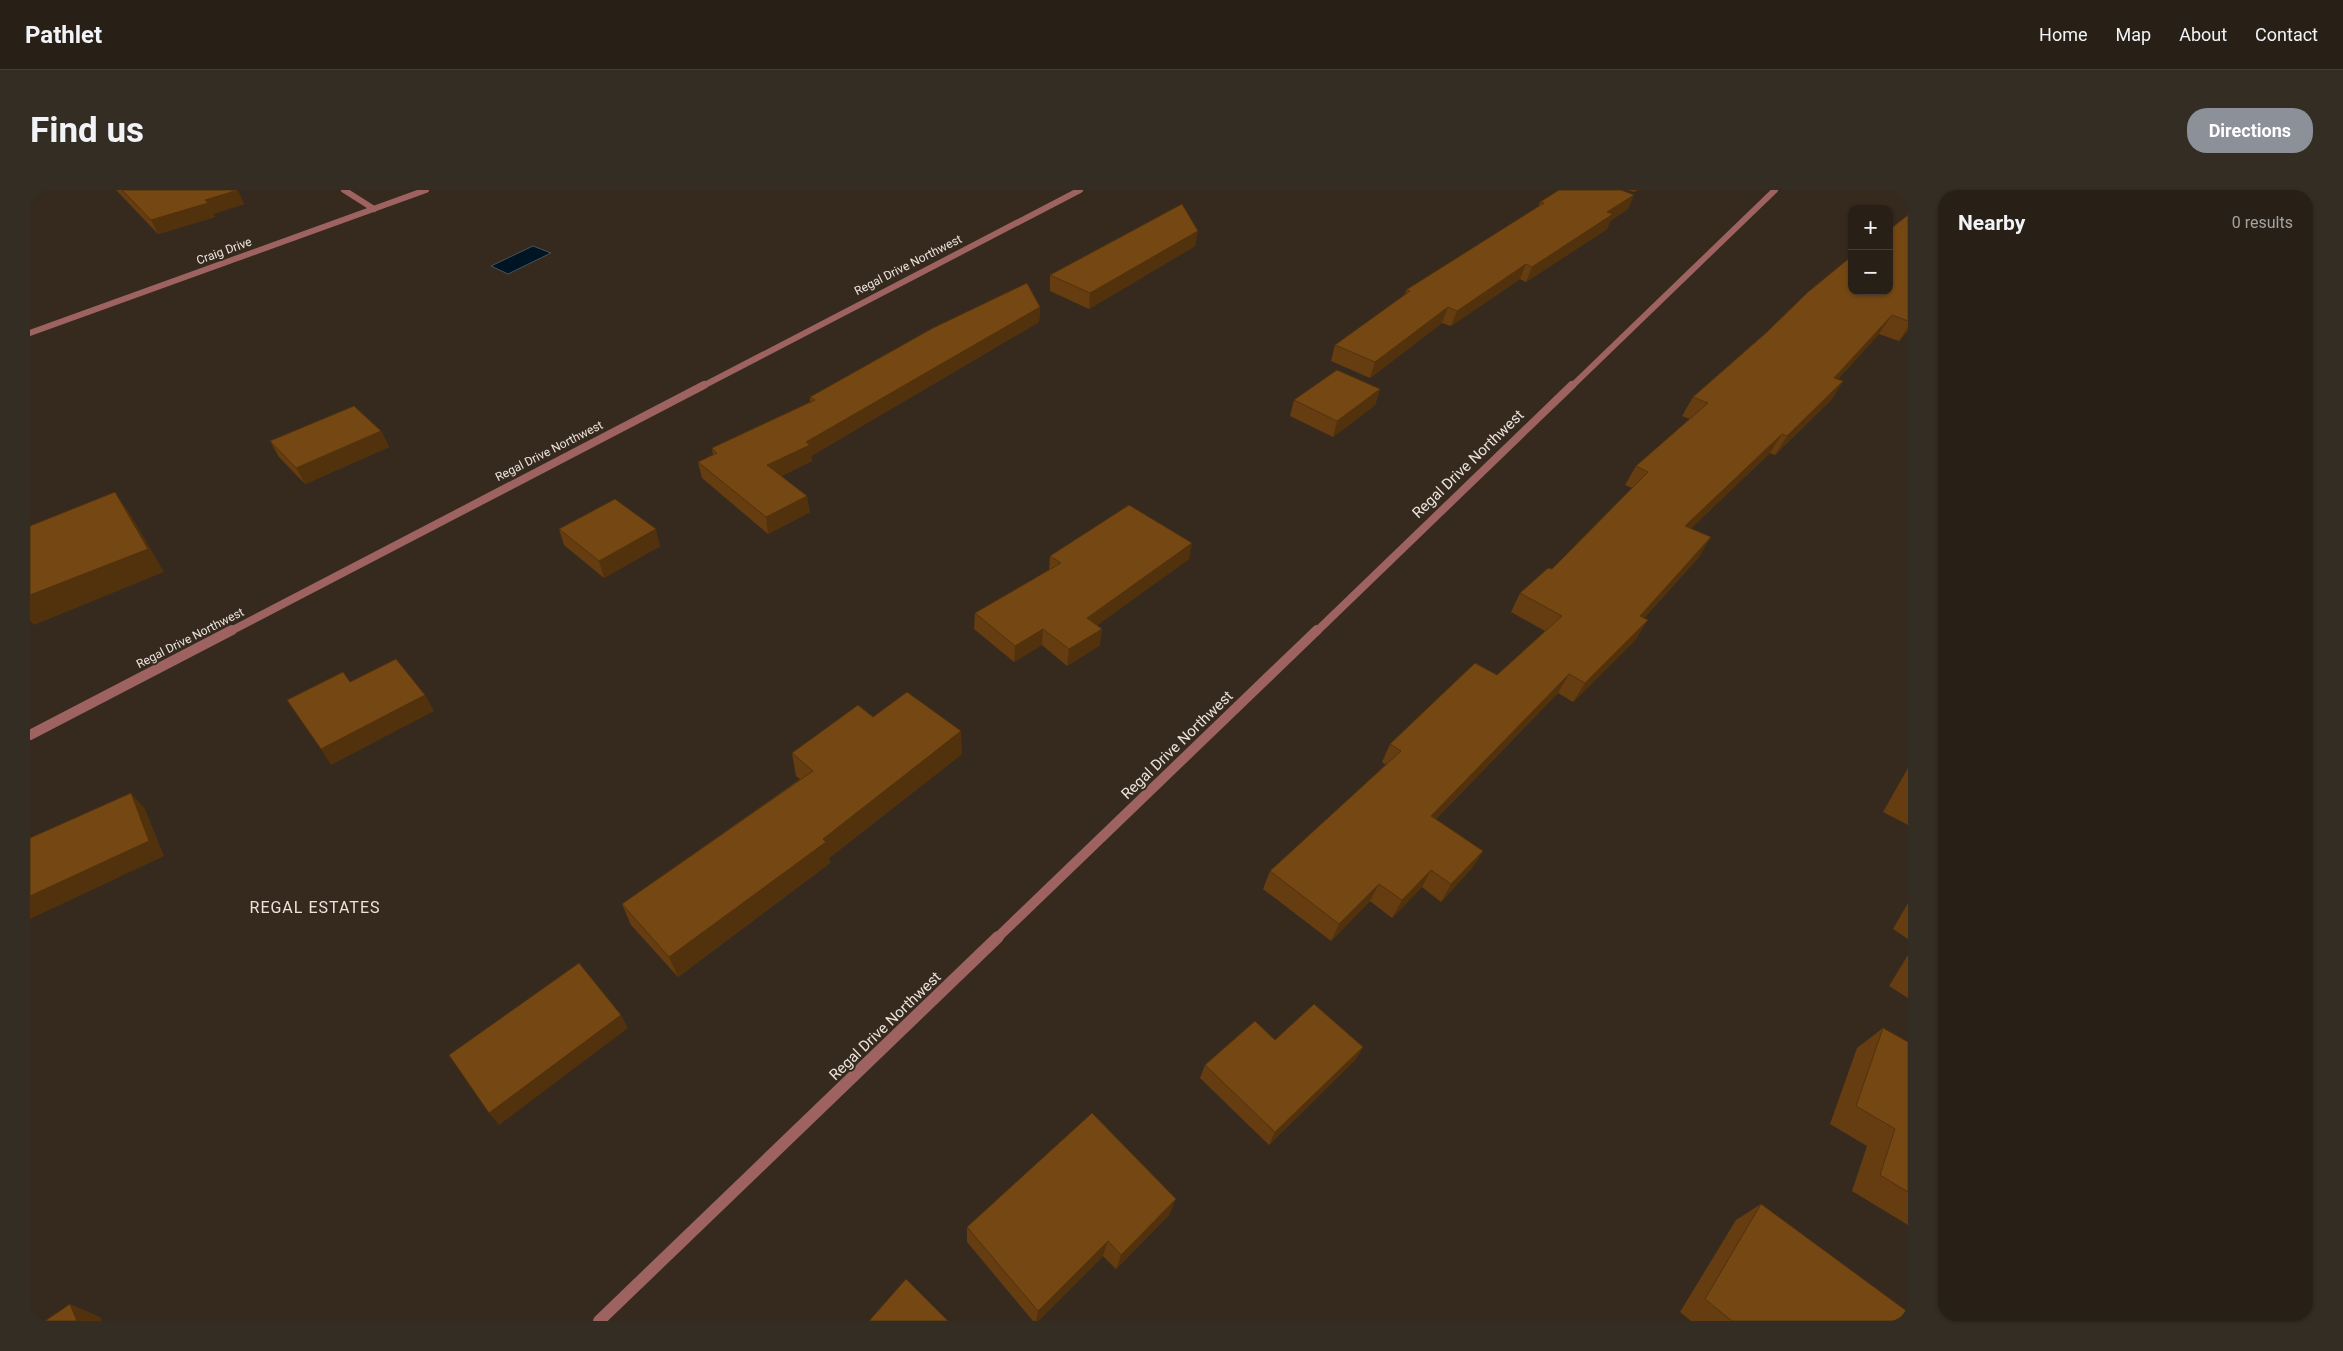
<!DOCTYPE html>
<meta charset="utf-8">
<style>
:root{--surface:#282017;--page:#342d24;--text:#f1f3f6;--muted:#a5a3a1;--line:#443e36;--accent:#8c9099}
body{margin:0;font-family:Roboto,sans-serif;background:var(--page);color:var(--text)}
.controls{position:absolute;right:15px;top:15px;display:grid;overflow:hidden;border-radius:10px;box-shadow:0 1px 4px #0004}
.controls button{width:45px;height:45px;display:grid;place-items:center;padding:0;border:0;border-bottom:1px solid var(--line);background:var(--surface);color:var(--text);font:25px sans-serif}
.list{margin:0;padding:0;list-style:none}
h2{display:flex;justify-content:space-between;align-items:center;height:65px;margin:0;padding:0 20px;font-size:21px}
h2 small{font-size:16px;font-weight:400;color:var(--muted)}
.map{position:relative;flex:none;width:1878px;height:1131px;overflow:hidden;border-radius:20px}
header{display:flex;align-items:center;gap:30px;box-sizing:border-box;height:70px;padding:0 25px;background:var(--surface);border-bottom:1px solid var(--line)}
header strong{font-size:24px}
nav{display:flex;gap:28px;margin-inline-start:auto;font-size:18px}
.intro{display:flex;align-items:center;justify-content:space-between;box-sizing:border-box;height:120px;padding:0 30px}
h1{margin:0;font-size:35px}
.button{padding:12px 22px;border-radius:20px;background:var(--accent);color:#fff;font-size:18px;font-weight:700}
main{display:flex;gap:30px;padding:0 30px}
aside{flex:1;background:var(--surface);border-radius:20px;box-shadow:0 1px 4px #0004}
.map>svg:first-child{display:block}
</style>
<header>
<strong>Pathlet</strong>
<nav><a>Home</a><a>Map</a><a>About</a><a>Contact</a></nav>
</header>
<div class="intro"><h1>Find us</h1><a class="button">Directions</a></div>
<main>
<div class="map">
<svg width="1878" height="1131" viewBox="0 0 1878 1131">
<rect width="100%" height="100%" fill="#362a1f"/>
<!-- water -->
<polygon fill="#001524" stroke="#46535b" points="503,56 521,63 478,84 461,76"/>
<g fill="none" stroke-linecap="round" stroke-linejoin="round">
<!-- street-far3 -->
<g stroke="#9e6360" stroke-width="6">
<polyline points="314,0 344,19"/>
<polyline points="0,143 396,0"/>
<polyline points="671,197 1050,0"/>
<polyline points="1541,197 1745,0"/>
</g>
<!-- street-far2 -->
<g stroke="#9e6360" stroke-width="8">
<polyline points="199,442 674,195"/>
<polyline points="1286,442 1542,195"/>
</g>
<!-- street-far1 -->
<g stroke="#9e6360" stroke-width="10">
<polyline points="0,545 202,440"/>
<polyline points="967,748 1287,440"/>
</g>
<!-- street -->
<polyline stroke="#9e6360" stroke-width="12" points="569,1131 968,747"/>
</g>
<!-- wall -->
<g fill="#653d10">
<polygon points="86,0 207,0 214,14 183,24 185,27 128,44"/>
<polygon points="1597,0 1608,0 1604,2"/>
<polygon points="1510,12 1598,19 1580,31 1577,39 1496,92 1490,89 1421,136 1412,133 1340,188 1301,171 1305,155 1375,105 1376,100 1508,17"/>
<polygon points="1878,25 1878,141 1869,151 1849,144 1808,189 1813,191 1801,210 1745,265 1740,263 1661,338 1669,367 1614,428 1606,449 1543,512 1528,503 1406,629 1453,661 1442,678 1411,712 1392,697 1362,728 1340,711 1301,751 1233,699 1240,681 1356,575 1352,572 1360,554 1467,485 1515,441 1481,422 1490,403 1522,379 1602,298 1595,295 1606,276 1660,229 1652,226 1663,207 1822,101"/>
<polygon points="1165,56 1059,119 1020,101 1020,85"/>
<polygon points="1010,117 1009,132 781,266 782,271 751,286 780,322 738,344 672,288 668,272 683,265 682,258 780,212 780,207"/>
<polygon points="1350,199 1345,215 1303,247 1260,226 1264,210"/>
<polygon points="351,241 359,257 275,294 249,267 240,251"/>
<polygon points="529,339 630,356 574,388 534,355"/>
<polygon points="1020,366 1159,369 1067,435 1070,455 1037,476 1012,455 984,472 944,439 945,423 1019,380"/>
<polygon points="843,527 932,564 799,668 800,673 648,787 601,735 592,714 770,589 766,586 762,563"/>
<polygon points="1878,578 1878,635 1853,622"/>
<polygon points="1878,713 1878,749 1863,739"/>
<polygon points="1878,765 1878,808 1859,796"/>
<polygon points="1853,838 1878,852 1878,1035 1822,1001 1837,956 1800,934 1827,858"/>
<polygon points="1245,850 1333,857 1325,870 1239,955 1170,888 1175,875"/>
<polygon points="1731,1014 1878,1131 1661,1131 1650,1122 1706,1030"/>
<polygon points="1139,1025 1086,1079 1073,1066 1008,1131 1003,1131 937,1052 937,1037"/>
</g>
<!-- shaded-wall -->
<g fill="#52320d">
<polygon points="208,0 214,14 183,24 185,27 128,44 121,30 175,10"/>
<polygon points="1604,5 1598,19 1580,31 1577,39 1496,92 1502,77 1577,22"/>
<polygon points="1168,41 1165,56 1059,119 1060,103"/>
<polygon points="1496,74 1490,89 1421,136 1427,121"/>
<polygon points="1010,117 1009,132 781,266 782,271 740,292 737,275 776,252"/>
<polygon points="1418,117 1412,133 1340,188 1345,172"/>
<polygon points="1862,125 1849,144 1792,206 1804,188"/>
<polygon points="1878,137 1878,141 1869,151"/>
<polygon points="1813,191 1801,210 1745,265 1757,246"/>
<polygon points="1350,199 1345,215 1303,247 1307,231"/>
<polygon points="351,241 359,257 275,294 266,278"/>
<polygon points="1752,244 1740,263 1644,355 1655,336"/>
<polygon points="85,302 101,326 134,382 4,435 0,430 0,405"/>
<polygon points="777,306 780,322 738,344 736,327"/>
<polygon points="626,339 630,356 574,388 569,371"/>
<polygon points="1681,347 1669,367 1598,445 1610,426"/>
<polygon points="1162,353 1159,369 1055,444 1057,428"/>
<polygon points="1618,430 1606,449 1543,512 1555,493"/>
<polygon points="1013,439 1012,455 984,472 985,456"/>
<polygon points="1072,439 1070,455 1037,476 1039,459"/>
<polygon points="1539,484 1528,503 1391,644 1401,626"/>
<polygon points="395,505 404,521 301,575 291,559"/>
<polygon points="931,541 932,564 799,668 800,673 648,787 639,767"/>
<polygon points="101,603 115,619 134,666 0,729 0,706"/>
<polygon points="1453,661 1442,678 1411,712 1421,694"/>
<polygon points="1401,680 1392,697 1362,728 1372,710"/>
<polygon points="1349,694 1340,711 1301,751 1309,734"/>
<polygon points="591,825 598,838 469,935 459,923"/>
<polygon points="1333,857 1325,870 1239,955 1245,942"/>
<polygon points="1146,1009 1139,1025 1086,1079 1091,1065"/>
<polygon points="1078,1051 1073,1066 1008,1131 1006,1131 1008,1121"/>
<polygon points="40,1114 70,1127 72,1131 47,1131"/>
</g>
<!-- building -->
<g fill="#754713" stroke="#52320d">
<polygon points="92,0 208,0 175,10 178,13 121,30"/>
<polygon points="1529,0 1591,0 1604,5 1577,22 1583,24 1502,77 1496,74 1427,121 1418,117 1345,172 1305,155 1380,101 1376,100 1514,13 1510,12"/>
<polygon points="1152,14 1168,41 1060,103 1020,85"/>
<polygon points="1878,25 1878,131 1862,125 1804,188 1813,191 1757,246 1752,244 1655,336 1681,347 1610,426 1618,430 1555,493 1539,484 1401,626 1453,661 1421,694 1401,680 1372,710 1349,694 1309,734 1240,681 1371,561 1360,554 1445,473 1467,485 1532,426 1490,403 1518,378 1522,379 1618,282 1606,276 1678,213 1663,207 1737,142 1778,102 1822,66 1822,101 1859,101 1859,40"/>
<polygon points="997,93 1010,117 776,252 780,255 737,275 777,306 736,327 668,272 687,263 682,258 785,210 780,207 903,138"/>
<polygon points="1307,180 1350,199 1307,231 1264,210"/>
<polygon points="324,216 351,241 266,278 240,251"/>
<polygon points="85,302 118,359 0,405 0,336"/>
<polygon points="585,309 626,339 569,371 529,339"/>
<polygon points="1099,315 1162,353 1057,428 1072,439 1039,459 1013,439 985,456 945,423 1031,373 1020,366"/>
<polygon points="366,469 395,505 291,559 257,510 313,482 320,492"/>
<polygon points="877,502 931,541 793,649 796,652 639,767 592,714 783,581 762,563 828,515 843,527"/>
<polygon points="101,603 119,651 0,706 0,648"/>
<polygon points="549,773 591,825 459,923 419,865"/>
<polygon points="1284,814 1333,857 1245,942 1175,875 1225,831 1245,850"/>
<polygon points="1853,838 1878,852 1878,1002 1850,985 1865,939 1826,916"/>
<polygon points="1062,923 1146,1009 1091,1065 1078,1051 1008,1121 937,1037"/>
<polygon points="1731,1014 1878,1122 1878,1131 1702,1131 1675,1109"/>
<polygon points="876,1089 918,1131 839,1131"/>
<polygon points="40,1114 47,1131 15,1131"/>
</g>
<g text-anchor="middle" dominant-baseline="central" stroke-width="4" stroke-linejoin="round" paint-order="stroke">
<!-- far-street labels -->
<g font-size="12" fill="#ebe3dc" stroke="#362a1f">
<text transform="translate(194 61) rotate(-20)">Craig Drive</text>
<text transform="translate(878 75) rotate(-27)">Regal Drive Northwest</text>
<text transform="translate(519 261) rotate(-27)">Regal Drive Northwest</text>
<text transform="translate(160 448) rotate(-27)">Regal Drive Northwest</text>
</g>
<!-- street labels -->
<g font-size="15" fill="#ebe3dc" stroke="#362a1f">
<text transform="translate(1438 274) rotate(-44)">Regal Drive Northwest</text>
<text transform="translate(1147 555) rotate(-44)">Regal Drive Northwest</text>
<text transform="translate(855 836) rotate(-44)">Regal Drive Northwest</text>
</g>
<!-- neighbourhood labels -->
<g font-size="16" letter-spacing="1" fill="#ebe3dc" stroke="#362a1f">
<text x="285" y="717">REGAL ESTATES</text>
</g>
</g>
</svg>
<div class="controls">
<button>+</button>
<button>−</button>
</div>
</div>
<aside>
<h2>Nearby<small>0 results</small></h2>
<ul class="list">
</ul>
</aside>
</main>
